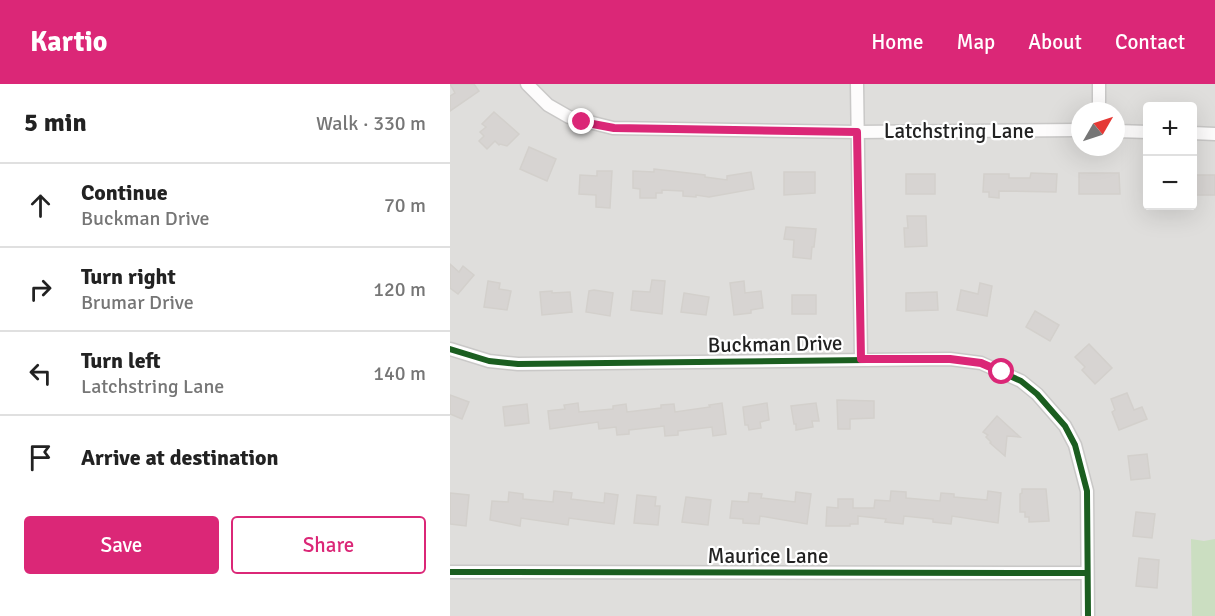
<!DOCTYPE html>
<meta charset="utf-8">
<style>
:root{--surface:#fff;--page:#f2f2f2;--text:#222;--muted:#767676;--line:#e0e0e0;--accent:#db2777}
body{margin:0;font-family:Signika,sans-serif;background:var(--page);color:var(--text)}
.controls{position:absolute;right:18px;top:18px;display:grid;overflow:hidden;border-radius:6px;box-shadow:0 6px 24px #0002}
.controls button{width:54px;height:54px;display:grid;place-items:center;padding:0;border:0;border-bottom:2px solid var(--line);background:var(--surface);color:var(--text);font:30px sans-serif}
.compass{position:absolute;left:621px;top:18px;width:54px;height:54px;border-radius:50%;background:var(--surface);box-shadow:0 6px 24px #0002;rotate:51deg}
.stop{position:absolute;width:18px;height:18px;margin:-14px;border:4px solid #db2777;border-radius:50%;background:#fff}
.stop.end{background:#db2777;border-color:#fff;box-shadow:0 2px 6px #0008}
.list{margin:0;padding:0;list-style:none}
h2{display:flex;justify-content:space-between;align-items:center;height:78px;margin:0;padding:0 24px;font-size:26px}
h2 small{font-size:20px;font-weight:400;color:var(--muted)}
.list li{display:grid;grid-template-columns:39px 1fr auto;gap:18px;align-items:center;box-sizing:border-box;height:84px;padding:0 24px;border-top:2px solid var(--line)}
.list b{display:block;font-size:22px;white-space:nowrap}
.list p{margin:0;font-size:20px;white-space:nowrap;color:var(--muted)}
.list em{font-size:20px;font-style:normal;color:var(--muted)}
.actions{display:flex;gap:12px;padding:18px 24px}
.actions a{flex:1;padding:14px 0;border:2px solid var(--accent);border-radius:6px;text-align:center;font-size:21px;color:var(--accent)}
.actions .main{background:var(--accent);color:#fff}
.icon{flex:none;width:33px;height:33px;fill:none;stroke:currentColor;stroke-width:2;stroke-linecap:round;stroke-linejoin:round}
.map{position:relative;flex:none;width:765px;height:532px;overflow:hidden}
header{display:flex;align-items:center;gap:36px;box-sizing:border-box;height:84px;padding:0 30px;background:var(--accent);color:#fff}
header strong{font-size:28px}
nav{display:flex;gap:33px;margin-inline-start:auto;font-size:21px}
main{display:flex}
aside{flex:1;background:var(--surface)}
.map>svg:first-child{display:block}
</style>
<header>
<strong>Kartio</strong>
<nav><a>Home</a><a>Map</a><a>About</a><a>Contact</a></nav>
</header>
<main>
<aside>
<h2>5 min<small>Walk · 330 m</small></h2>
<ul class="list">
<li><svg class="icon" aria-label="ahead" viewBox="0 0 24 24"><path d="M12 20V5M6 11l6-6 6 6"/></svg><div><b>Continue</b><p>Buckman Drive</p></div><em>70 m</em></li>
<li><svg class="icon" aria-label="right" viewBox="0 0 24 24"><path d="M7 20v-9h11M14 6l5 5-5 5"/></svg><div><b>Turn right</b><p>Brumar Drive</p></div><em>120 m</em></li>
<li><svg class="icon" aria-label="left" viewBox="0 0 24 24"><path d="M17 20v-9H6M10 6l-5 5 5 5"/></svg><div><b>Turn left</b><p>Latchstring Lane</p></div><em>140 m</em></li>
<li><svg class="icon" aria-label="arrive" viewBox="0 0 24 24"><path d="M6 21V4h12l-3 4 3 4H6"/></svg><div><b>Arrive at destination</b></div></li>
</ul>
<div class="actions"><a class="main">Save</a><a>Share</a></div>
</aside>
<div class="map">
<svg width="765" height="532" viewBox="0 0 765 532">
<rect width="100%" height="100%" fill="#f0eeeb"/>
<!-- residential -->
<path fill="#dfdedc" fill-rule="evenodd" d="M0 0H765V532H0ZM698 22H742V122H698ZM630 27H666V63H630Z"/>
<!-- forest -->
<polygon fill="#cbdec1" points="741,455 754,457 765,455 765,532 742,532"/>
<!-- building -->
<g fill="#d7d4d2" stroke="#d3d0cc" stroke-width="1.5">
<polygon points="0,0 24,0 29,7 0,27 0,12 5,9"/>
<polygon points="44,28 69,50 57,62 50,60 49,61 45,57 37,65 29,57 34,52 30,48 36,43 32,40"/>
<polygon points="79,63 106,75 97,97 70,85"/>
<polygon points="204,85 255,91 255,93 277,96 277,92 301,88 304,105 259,113 246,111 246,113 233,112 233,107 212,106 212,109 206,109 206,114 190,114 190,105 183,104 183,87 204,88"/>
<polygon points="147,87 162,87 160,124 146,123 146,111 129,110 130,91 147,92"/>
<polygon points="334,88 365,88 365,109 334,111"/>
<polygon points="581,89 607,90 606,108 549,107 549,114 539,113 539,108 533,108 534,90 559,90 559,94 580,94"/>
<polygon points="629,89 669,89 670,110 629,110"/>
<rect x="456" y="90" width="29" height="20"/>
<rect x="744" y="91" width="21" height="20"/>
<polygon points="457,132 476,132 477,162 455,163 454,144 458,144"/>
<polygon points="336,143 366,145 364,163 362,163 361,175 343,173 344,156 334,155"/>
<polygon points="0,180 9,188 13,182 24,191 8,210 0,204"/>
<polygon points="202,196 215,197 212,230 181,226 183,207 200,208"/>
<polygon points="38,197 50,199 49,205 61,207 57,226 34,223"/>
<polygon points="294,197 295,209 311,207 313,224 301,226 301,229 284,231 280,199"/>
<polygon points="530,199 542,202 537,232 507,226 511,206 528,210"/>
<polygon points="144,206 163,209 160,232 136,228 139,207"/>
<polygon points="102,207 102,209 120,208 122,228 92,231 90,208"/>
<polygon points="487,208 488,226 456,227 456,209"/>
<polygon points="234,209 259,213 256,231 231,228"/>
<rect x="342" y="211" width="24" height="19"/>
<polygon points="585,227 609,241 600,257 576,243"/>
<polygon points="639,260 662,284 645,300 632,286 635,283 625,273"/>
<polygon points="677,309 684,326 692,323 697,335 669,346 662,328 665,326 661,315"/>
<polygon points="0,311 19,318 12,335 0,330"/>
<polygon points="387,316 424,317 424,334 400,335 400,345 388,345"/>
<polygon points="128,319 129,328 163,325 163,322 176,320 177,328 211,324 211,321 224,320 225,328 260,323 259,321 272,319 276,350 263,352 262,343 228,347 228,351 215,352 214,342 179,346 179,350 167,351 166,343 149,345 148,338 100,345 98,327 115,325 114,321"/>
<polygon points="317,319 319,336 310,338 311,344 299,346 298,341 295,341 293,323"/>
<polygon points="366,319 369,337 362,337 363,343 346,346 346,340 344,340 341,322"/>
<polygon points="77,320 79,339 55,342 53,323"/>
<polygon points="547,332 570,353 557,352 555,372 540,359 541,358 536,353 538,351 533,348"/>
<polygon points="697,370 700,394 681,396 678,372"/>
<polygon points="572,405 596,405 599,437 579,438 579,433 575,433 575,428 570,428 570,410 572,409"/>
<polygon points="104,407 122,409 121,415 154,419 155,409 168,411 164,440 119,434 118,441 71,434 70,442 40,436 42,417 58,418 59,408 73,410 73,415 103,418"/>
<polygon points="441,407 456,408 456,414 490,417 491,409 504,410 504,413 537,416 538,407 551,409 548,439 502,432 501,440 483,438 483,435 454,432 453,440 435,438 436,435 408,432 408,440 400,440 400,442 376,442 377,423 388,424 388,415 403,415 403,424 424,424 425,416 440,417"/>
<polygon points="346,408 361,410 357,440 310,432 309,440 293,439 293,435 280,434 282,417 298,418 299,409 312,410 311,414 345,418"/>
<polygon points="0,409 19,411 16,442 0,440"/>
<polygon points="187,411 206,413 205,422 210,422 208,441 184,439"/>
<polygon points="236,413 261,416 258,441 232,438"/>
<polygon points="686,428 705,430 702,454 683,452"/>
<polygon points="689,474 709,476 707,504 686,502"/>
</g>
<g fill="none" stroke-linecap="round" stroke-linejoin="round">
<defs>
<g id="street">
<polyline points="77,0 98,21 119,33 163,44 407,48 630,46"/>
<polyline points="407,0 411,275"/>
<polyline points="649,27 649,0"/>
<polyline points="666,47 698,48"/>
<polyline points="742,49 765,50"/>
<polyline points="0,265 39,277 68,280 500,275 531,279 571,297 587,310 615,342 625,361 637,407 638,532"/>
<polyline points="0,488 637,489"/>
</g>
</defs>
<!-- street casing -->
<use href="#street" stroke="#c9c8c7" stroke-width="15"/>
<!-- street -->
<use href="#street" stroke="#fdfcfc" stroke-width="12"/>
<defs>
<g id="cycleway">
<polyline points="0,265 39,277 68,280 500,275 531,279 571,297 587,310 615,342 625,361 637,407 638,532"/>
<polyline points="0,488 637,489"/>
</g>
</defs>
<!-- cycleway casing -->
<use href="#cycleway" stroke="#fff" stroke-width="10"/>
<!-- cycleway -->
<use href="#cycleway" stroke="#1b5e20" stroke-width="6"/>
</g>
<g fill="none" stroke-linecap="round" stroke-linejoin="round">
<!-- route -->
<polyline stroke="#db2777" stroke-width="8" points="132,38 164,44 407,48 411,275 500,275 531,279 552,288"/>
</g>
<g text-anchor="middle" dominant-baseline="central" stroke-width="4.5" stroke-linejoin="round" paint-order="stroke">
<!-- street labels -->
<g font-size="21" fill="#222" stroke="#fff">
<text x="509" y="47">Latchstring Lane</text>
<text transform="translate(325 260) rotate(-1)">Buckman Drive</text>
<text x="318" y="472">Maurice Lane</text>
</g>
</g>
</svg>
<div class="controls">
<button>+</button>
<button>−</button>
</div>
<svg class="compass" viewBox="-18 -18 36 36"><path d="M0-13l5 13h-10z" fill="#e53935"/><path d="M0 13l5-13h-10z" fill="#767676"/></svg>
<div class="stop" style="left:552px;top:288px"></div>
<div class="stop end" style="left:132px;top:38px"></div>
</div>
</main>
